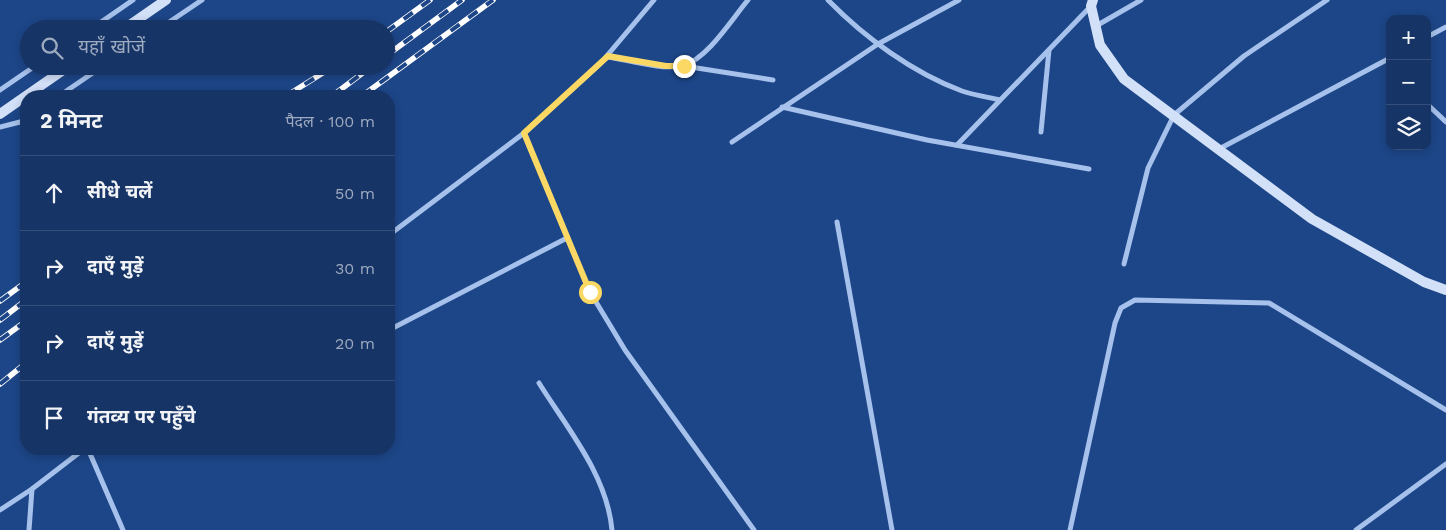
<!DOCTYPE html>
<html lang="hi">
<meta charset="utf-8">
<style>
:root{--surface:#163466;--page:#233f6f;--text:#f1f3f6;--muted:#9eaabf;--line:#354f7a}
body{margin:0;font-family:"Work Sans","Noto Sans Devanagari",sans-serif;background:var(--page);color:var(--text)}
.controls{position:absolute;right:15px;top:15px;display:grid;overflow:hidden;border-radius:10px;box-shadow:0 2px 8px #0003}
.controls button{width:45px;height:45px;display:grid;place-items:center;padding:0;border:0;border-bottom:1px solid var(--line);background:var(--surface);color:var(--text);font:25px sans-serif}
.stop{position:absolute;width:15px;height:15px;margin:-11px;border:4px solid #fbd864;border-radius:50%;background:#fff}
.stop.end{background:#fbd864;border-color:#fff;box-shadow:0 1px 5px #0008}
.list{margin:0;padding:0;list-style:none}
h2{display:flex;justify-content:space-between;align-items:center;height:65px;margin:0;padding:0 20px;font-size:21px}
h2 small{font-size:16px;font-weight:400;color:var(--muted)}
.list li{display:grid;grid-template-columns:32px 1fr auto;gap:15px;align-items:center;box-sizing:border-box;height:75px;padding:0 20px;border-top:1px solid var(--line)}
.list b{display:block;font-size:19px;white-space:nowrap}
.list em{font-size:16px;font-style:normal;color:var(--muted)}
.icon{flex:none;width:28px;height:28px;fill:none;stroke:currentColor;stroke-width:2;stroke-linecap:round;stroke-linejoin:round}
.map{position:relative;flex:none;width:1446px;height:530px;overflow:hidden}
.search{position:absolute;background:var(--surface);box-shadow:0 2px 8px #0003;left:20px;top:20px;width:375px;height:55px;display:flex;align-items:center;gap:12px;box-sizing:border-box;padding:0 18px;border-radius:28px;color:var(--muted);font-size:19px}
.panel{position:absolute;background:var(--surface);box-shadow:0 2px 8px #0003;left:20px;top:90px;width:375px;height:365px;border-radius:20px}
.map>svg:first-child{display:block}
</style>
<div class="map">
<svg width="1446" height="530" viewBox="0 0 1446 530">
<rect width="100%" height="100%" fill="#1d4688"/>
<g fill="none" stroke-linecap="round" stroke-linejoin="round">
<!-- street -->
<g stroke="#a6c1eb" stroke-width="5">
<path d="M828 0C864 37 913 73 962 91 974 95 987 97 1000 100"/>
<polyline points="1096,26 1141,0"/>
<polyline points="91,29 133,0"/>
<polyline points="159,29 202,0"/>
<polyline points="1427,37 1446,27"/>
<path d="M608 57C628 60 664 71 684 65 707 59 732 19 748 0"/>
<polyline points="684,66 773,80"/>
<polyline points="0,90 35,66"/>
<polyline points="59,96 103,66"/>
<polyline points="1427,104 1446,122"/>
<polyline points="782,107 927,140 1089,169"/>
<polyline points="0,127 20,122 26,118"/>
<polyline points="1041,132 1049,50"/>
<polyline points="524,133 590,292 625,350 754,530"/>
<polyline points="732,142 878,44 959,0"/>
<polyline points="957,145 1091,6"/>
<polyline points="1219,149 1390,58"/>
<polyline points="837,222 892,530"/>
<polyline points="389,235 524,133 600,64 654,0"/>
<polyline points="1124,264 1148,168 1174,115 1244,56 1327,0"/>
<polyline points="389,330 567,238"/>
<path d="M539 383C567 428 607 475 612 530"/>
<polyline points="88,449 123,530"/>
<polyline points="0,510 32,489 84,449"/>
<polyline points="29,530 32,489"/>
<polyline points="1070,530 1115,323 1121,308 1135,300 1269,303 1446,410"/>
<polyline points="1356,530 1446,464"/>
</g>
<!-- secondary -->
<g stroke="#d2e0f8" stroke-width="10">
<polyline points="1093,0 1091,6 1100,45 1124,79 1312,219 1424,282 1446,290"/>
<polyline points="124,29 166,0"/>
<polyline points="0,114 69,66"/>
</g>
<defs>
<g id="rail">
<polyline points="386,32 430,0"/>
<polyline points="386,56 462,0"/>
<polyline points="286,96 334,66"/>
<polyline points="332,96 372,66"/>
<polyline points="362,96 493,0"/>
<polyline points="0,301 26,282"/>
<polyline points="0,320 26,300"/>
<polyline points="0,340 26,321"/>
<polyline points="0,384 26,363"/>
</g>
</defs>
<!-- rail casing -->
<use href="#rail" stroke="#fff" stroke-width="5.5"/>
<!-- rail -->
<use href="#rail" stroke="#1d4688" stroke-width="4" stroke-dasharray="11" stroke-linecap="butt"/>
</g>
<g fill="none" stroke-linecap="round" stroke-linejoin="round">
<!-- route -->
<polyline stroke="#fbd864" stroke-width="6" points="590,292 524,133 608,56 666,66 684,66"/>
</g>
</svg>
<div class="controls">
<button>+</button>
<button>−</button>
<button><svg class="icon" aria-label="layers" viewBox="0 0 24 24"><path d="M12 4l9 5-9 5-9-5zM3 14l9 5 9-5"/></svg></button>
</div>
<div class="stop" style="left:590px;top:292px"></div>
<div class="stop end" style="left:684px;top:66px"></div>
<div class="search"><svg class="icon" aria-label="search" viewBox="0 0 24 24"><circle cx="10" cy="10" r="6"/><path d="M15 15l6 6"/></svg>यहाँ खोजें</div>
<section class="panel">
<h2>2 मिनट<small>पैदल · 100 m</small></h2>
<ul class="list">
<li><svg class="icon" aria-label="ahead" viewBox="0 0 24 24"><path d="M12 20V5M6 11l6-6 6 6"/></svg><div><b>सीधे चलें</b></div><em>50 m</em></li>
<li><svg class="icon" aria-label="right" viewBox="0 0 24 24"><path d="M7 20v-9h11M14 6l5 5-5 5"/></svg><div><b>दाएँ मुड़ें</b></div><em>30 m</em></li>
<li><svg class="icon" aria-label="right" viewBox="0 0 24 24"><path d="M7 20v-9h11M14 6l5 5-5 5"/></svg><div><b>दाएँ मुड़ें</b></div><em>20 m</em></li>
<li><svg class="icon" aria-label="arrive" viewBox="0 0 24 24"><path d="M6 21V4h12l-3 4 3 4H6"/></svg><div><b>गंतव्य पर पहुँचे</b></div></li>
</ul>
</section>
</div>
